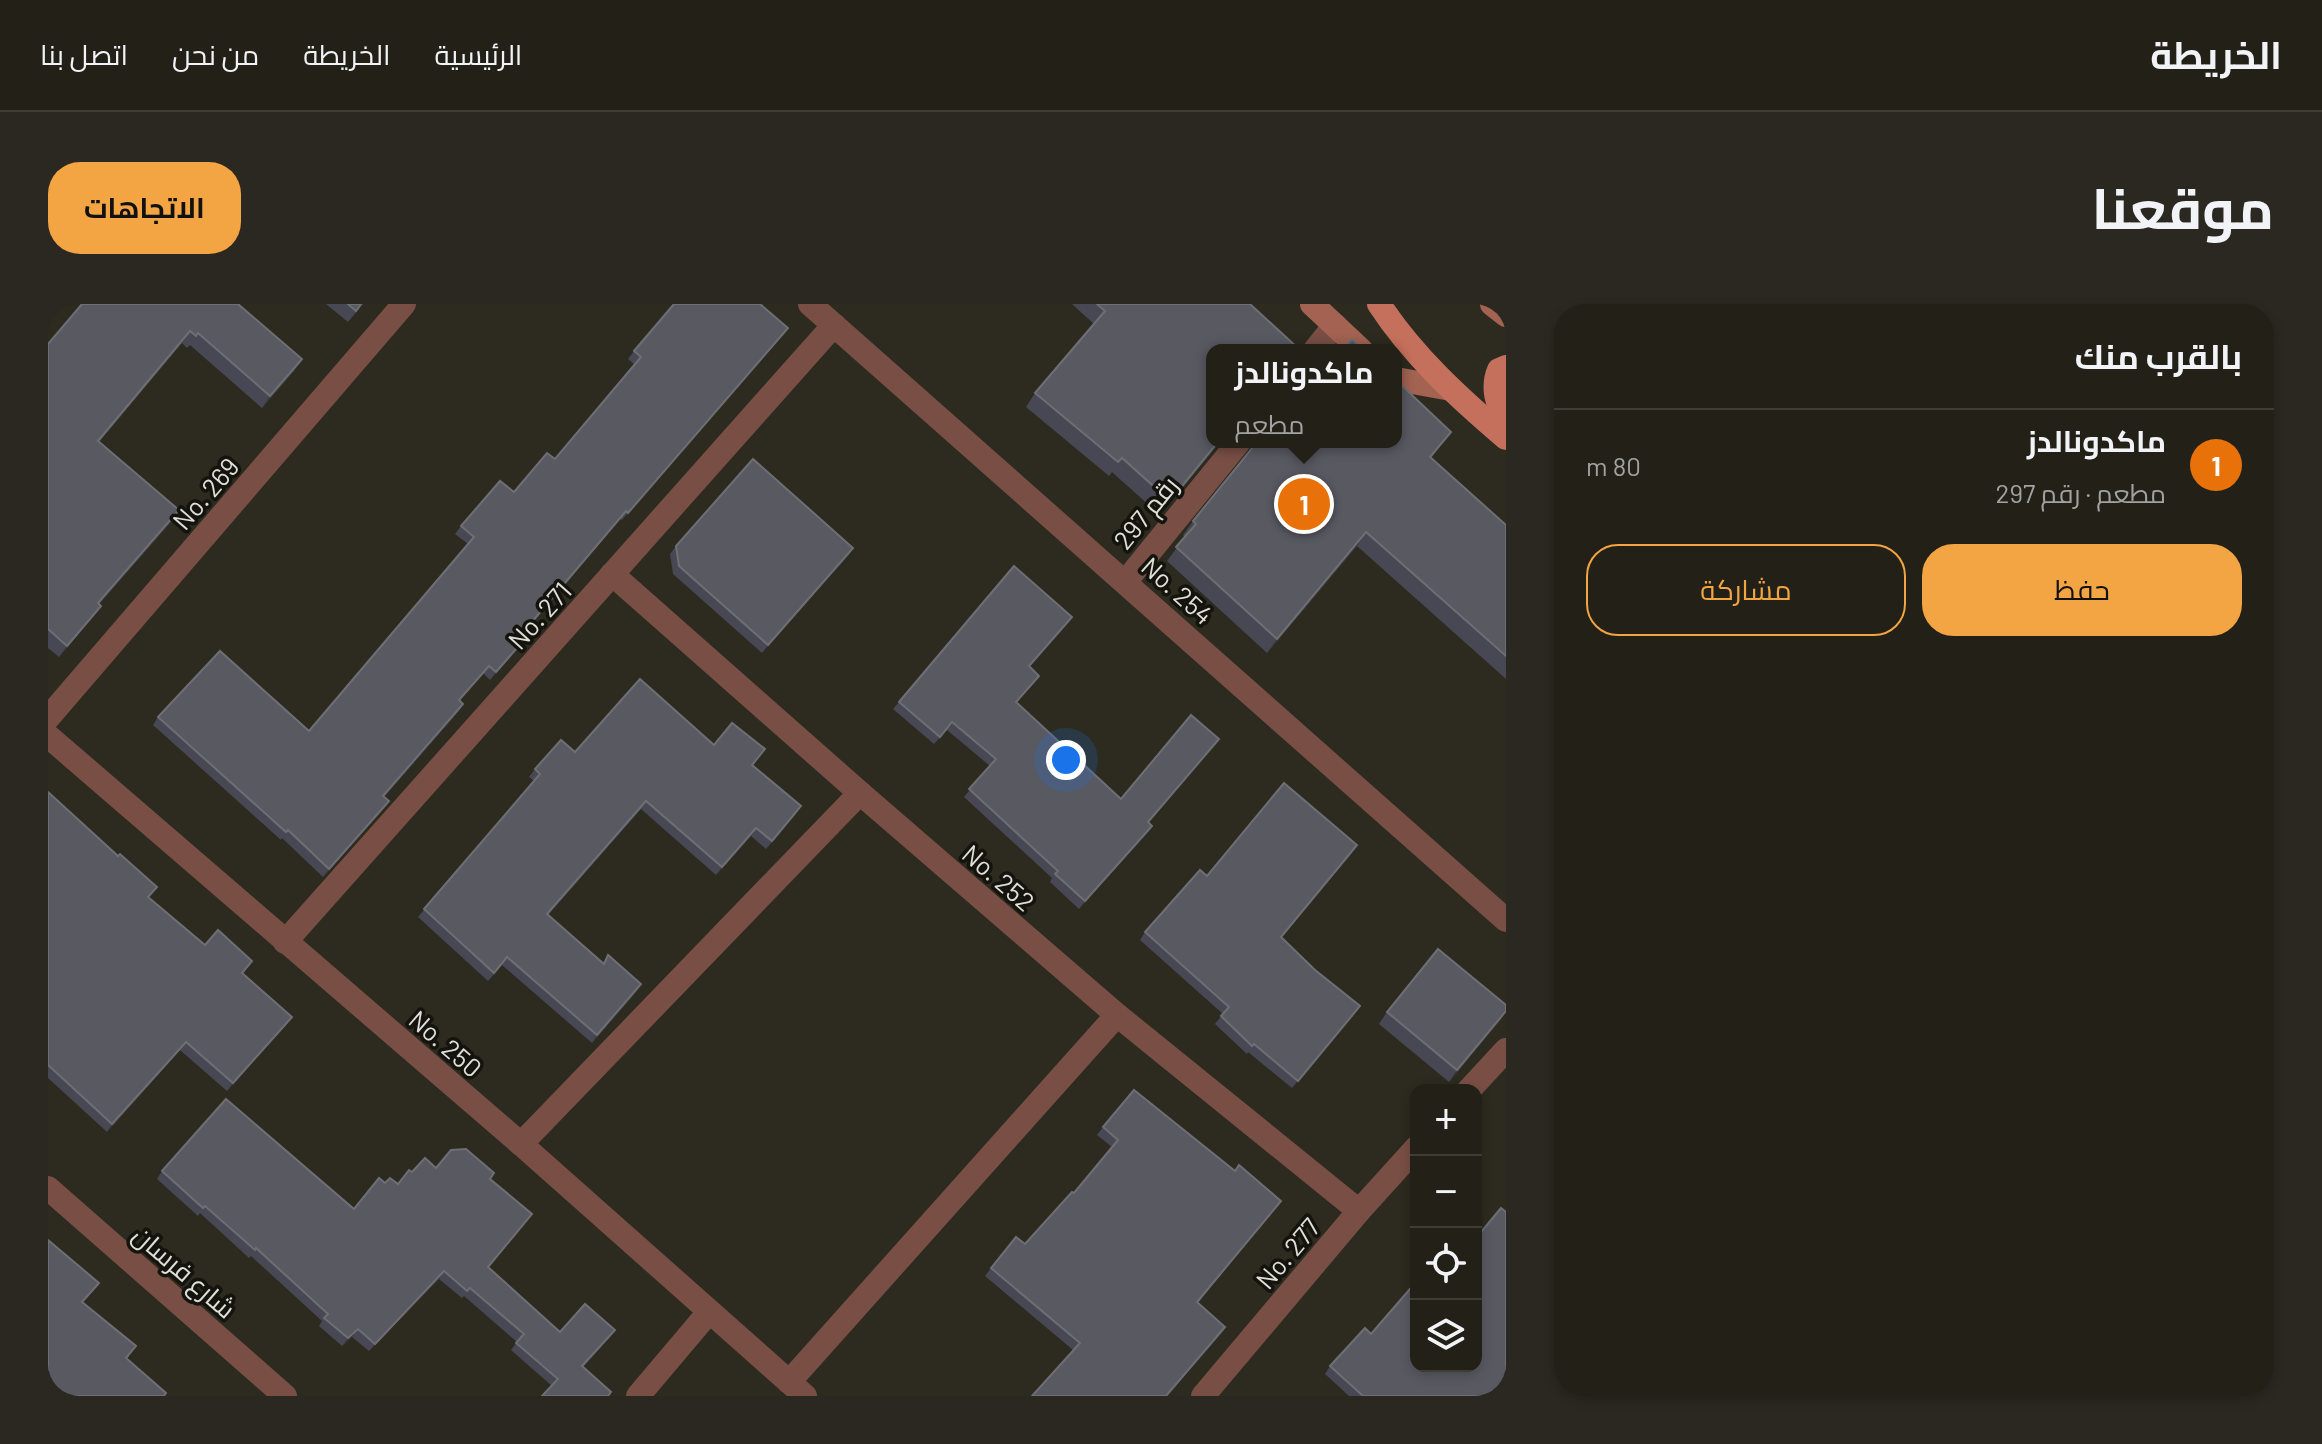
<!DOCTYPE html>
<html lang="ar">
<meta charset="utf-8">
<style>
:root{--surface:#222017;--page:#2a2820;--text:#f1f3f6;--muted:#a2a3a1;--line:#3f3e36;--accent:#f3a443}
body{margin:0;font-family:Barlow,Cairo,sans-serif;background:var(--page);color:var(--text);direction:rtl}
.controls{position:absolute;right:24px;bottom:24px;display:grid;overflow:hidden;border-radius:16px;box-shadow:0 4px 12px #0003}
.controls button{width:72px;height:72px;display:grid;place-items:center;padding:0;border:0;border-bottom:2px solid var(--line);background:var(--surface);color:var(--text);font:40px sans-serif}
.you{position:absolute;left:1018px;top:456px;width:28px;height:28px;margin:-20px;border:6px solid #fff;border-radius:50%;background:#1a73e8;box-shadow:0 0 0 12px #1a73e833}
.badge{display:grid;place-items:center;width:52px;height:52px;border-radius:50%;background:var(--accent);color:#fff;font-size:26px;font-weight:700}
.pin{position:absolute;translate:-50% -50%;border:4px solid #fff;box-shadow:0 2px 8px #0006}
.popup{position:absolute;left:1158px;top:40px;width:196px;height:104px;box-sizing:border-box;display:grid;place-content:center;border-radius:16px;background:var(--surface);filter:drop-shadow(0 2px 6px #0005);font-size:26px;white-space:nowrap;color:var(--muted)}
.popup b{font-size:30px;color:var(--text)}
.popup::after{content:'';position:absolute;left:50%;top:100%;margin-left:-16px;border:16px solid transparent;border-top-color:var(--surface)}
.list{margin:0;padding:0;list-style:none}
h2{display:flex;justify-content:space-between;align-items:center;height:104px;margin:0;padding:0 32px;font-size:34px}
h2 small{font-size:26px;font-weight:400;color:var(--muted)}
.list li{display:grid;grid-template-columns:52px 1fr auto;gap:24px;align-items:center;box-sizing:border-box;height:112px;padding:0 32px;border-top:2px solid var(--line)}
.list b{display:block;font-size:30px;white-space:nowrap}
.list p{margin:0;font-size:26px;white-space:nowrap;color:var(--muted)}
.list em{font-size:26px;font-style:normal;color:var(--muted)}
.actions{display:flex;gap:16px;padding:24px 32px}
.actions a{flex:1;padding:18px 0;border:2px solid var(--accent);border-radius:32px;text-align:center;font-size:28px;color:var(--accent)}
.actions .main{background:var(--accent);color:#111}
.icon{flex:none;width:44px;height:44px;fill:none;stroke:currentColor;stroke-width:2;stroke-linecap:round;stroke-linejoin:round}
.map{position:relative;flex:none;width:1458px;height:1092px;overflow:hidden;direction:ltr;border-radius:32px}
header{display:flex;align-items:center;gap:48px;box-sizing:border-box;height:112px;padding:0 40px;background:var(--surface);border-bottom:2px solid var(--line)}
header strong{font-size:38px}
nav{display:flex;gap:44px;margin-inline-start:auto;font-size:28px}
.intro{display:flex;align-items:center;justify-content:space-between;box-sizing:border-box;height:192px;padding:0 48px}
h1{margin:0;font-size:56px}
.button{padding:20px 36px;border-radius:32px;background:var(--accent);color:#111;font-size:28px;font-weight:700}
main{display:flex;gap:48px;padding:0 48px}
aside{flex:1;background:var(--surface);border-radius:32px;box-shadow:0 4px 12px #0003}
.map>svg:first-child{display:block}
</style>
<header>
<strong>الخريطة</strong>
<nav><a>الرئيسية</a><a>الخريطة</a><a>من نحن</a><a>اتصل بنا</a></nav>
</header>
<div class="intro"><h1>موقعنا</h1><a class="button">الاتجاهات</a></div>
<main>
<aside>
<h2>بالقرب منك<small></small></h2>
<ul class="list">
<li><span class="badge" style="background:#e8710a">1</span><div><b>ماكدونالدز</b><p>مطعم · رقم 297</p></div><em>80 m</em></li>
</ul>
<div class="actions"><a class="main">حفظ</a><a>مشاركة</a></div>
</aside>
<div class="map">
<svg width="1458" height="1092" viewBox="0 0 1458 1092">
<rect width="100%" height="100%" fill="#2d2b1f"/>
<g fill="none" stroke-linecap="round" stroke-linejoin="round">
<!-- street -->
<g stroke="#794f45" stroke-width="24">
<polyline points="762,0 1458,616"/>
<polyline points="1267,46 1287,21"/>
<polyline points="564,270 812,489 1069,711 1311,907"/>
<polyline points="1078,277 1191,138"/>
<polyline points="0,414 356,0"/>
<polyline points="0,432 473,840 757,1092"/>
<polyline points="237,638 786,21"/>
<polyline points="1421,786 1458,746"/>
<polyline points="473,840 812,489"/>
<polyline points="0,884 237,1092"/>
<polyline points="741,1078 1069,711"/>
<polyline points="590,1092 661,1008"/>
<polyline points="1155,1092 1311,907 1368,844"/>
</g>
<!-- secondary -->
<g stroke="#a36252" stroke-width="24">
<polyline points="1264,0 1313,46"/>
<polyline points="1444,0 1458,11"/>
<polyline points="1348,75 1403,85"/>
</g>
<!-- primary -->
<g stroke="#c4705c" stroke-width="24">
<path d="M1331 0C1365 52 1411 94 1458 134"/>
<path d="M1458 63 1451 66C1443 85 1450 100 1458 119"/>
</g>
</g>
<!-- wall -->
<g fill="#484854">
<polygon points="34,0 254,55 246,67 214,104 142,41 139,44 134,39 51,138 131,206 123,218 51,300 45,313 11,353 0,344 0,40"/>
<polygon points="278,0 315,0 300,18"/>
<polygon points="1024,0 1202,0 1164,138 1172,138 1112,211 1064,168 1061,172 978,103 987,89 1046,20"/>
<polygon points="734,32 574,216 572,215 478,327 481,330 476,338 442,376 435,369 412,396 415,400 410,408 336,493 335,505 275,573 234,534 233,536 105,421 110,413 261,427 420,240 407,230 413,222 466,188 507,155 587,61 580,55 586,47"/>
<polygon points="1403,128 1383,154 1458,221 1458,375 1309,242 1219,349 1119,257 1137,233 1135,231 1145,217 1204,144 1206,138 1348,138"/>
<polygon points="628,242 805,244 714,349 625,270 622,250"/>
<polygon points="1024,313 981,363 991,372 968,399 1073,495 1165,442 1100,519 1104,522 1098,530 1031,605 1002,578 1004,574 916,493 942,462 899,426 886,440 845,405 851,398"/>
<polygon points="666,441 717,445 705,461 748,510 718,545 703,532 668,571 593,505 500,611 555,659 560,651 588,688 544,739 454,661 440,677 370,613 486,477 481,473 487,465 527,448"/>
<polygon points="0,488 101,594 157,641 198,665 195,669 238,721 179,787 132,746 59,828 0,774"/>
<polygon points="1304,549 1233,633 1267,666 1312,702 1244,784 1200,748 1199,750 1167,720 1175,710 1092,636 1097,628"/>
<polygon points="1339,708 1453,715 1401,778 1331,720"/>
<polygon points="1055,823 1187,867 1233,897 1150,999 1177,1023 1172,1031 1025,1046 937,972 943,964 977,940 1026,889 1064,843 1049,831"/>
<polygon points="388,864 442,875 484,910 440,963 512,1028 561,1034 535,1063 504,1082 463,1046 469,1038 416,992 414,994 391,975 321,1047 304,1033 294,1042 271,1022 274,1017 203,952 201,954 152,909 150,912 109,875 114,867 306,905 337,879 350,880 364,868"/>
<polygon points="1323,1030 1458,1092 1301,1092 1277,1070 1282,1062"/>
</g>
<!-- shaded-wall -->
<g fill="#373639">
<polygon points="740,24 734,32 574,216 580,209"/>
<polygon points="142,27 134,39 42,148 50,137"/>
<polygon points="254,55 246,67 214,104 222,92"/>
<polygon points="1170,138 1172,138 1112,211 1122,197"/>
<polygon points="131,206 123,218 42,311 50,299"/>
<polygon points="578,207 572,215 472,334 477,326"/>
<polygon points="1318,228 1309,242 1219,349 1229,335"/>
<polygon points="805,244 800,252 714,349 720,341"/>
<polygon points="53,302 45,313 11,353 19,342"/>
<polygon points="1024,313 1018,321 975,370 981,362"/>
<polygon points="481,330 476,338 442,376 448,368"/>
<polygon points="415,400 410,408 330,500 335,492"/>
<polygon points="341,497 335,505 275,573 281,565"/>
<polygon points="598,497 593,505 494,618 499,610"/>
<polygon points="1104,522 1098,530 1031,605 1037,597"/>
<polygon points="708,524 703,532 668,571 674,563"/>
<polygon points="1309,541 1304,549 1227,640 1233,633"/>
<polygon points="593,680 588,688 544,739 549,731"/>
<polygon points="1458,707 1453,715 1401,778 1409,766"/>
<polygon points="244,713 238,721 179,787 185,779"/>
<polygon points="138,738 132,746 59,828 64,820"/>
<polygon points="396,967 391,975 321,1047 327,1040"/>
<polygon points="1177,1023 1172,1031 1118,1092"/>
<polygon points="310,1025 304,1033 294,1042 300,1034"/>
</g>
<!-- building -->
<g fill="#595962" stroke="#6e6e75" stroke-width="2">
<polygon points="34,0 190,0 254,55 222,92 150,29 148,32 142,27 50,137 131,206 50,299 53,302 19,342 0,325 0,40"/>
<polygon points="300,0 313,0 308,7"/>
<polygon points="626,0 712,0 740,24 580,209 578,207 477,326 481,330 448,368 441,362 411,396 415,400 335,492 341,497 281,565 240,526 238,528 110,413 172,347 261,427 426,233 413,222 452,177 466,188 499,149 507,155 593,53 586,47"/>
<polygon points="1049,0 1202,0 1252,46 1164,46 1164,138 1170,138 1122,197 1074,154 1070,158 987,89 1057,7"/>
<polygon points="1304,35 1316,46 1294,46"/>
<polygon points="1348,76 1403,128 1382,153 1458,221 1458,352 1318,228 1229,335 1128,243 1148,220 1145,217 1209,138 1348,138"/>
<polygon points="705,155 805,244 720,341 631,262 628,242"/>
<polygon points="966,262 1024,313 981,362 991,372 968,398 1073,495 1143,411 1171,435 1100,518 1104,522 1037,597 1007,570 1010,567 921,485 948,455 904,418 892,433 851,398"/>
<polygon points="592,375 666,441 684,419 717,445 704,461 753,502 724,537 708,524 674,563 598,497 499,610 556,660 560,651 593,680 549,731 459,653 446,669 376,605 492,470 487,465 513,436 527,448"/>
<polygon points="1236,479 1309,541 1233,633 1267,666 1312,702 1250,777 1206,740 1204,742 1173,712 1181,703 1097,628 1152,566 1159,572"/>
<polygon points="0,488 70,552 72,550 109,583 100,593 157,641 170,626 204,657 194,669 244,713 185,779 138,738 64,820 0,761"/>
<polygon points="1390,645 1458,701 1458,707 1409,766 1339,708"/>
<polygon points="1086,786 1187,867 1191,861 1233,897 1149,998 1177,1023 1118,1092 984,1092 1032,1039 943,964 968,933 977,940 1024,888 1026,889 1070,836 1055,823"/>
<polygon points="178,795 306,905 331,874 337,879 342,874 350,880 361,866 364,868 377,854 388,864 403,846 418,845 446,869 442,875 484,910 440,963 512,1028 537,1000 567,1026 534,1062 563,1088 560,1092 494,1092 510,1075 468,1039 476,1030 422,984 419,987 396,967 327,1040 310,1025 300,1034 276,1014 280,1010 208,944 207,946 157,902 155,904 114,867"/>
<polygon points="1453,904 1458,908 1458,1092 1315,1092 1282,1062 1317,1024 1323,1030 1368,978 1368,1062 1428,1062 1428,934"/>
<polygon points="0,936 51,979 34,998 88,1042 78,1054 118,1089 116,1092 0,1092"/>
</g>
<g text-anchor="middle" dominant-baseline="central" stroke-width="7" stroke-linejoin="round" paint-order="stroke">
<!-- street labels -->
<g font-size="26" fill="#e1e0d8" stroke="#14130e">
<text transform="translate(157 189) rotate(-49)">No. 269</text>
<text transform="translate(1097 208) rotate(-51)">رقم 297</text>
<text transform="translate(1130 286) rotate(42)">No. 254</text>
<text transform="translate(491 311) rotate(-48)">No. 271</text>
<text transform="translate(951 573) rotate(41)">No. 252</text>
<text transform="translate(398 739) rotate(41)">No. 250</text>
<text transform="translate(1239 949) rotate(-50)">No. 277</text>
<text transform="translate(137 967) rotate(41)">شارع فرسان</text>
</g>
</g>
</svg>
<div class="controls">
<button>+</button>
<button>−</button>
<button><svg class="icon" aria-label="locate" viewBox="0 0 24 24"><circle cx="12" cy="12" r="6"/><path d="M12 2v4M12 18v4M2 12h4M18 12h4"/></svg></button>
<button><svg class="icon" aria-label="layers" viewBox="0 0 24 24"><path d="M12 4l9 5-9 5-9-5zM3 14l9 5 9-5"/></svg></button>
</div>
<div class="you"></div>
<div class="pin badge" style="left:1256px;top:200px;background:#e8710a">1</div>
<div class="popup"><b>ماكدونالدز</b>مطعم</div>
</div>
</main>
